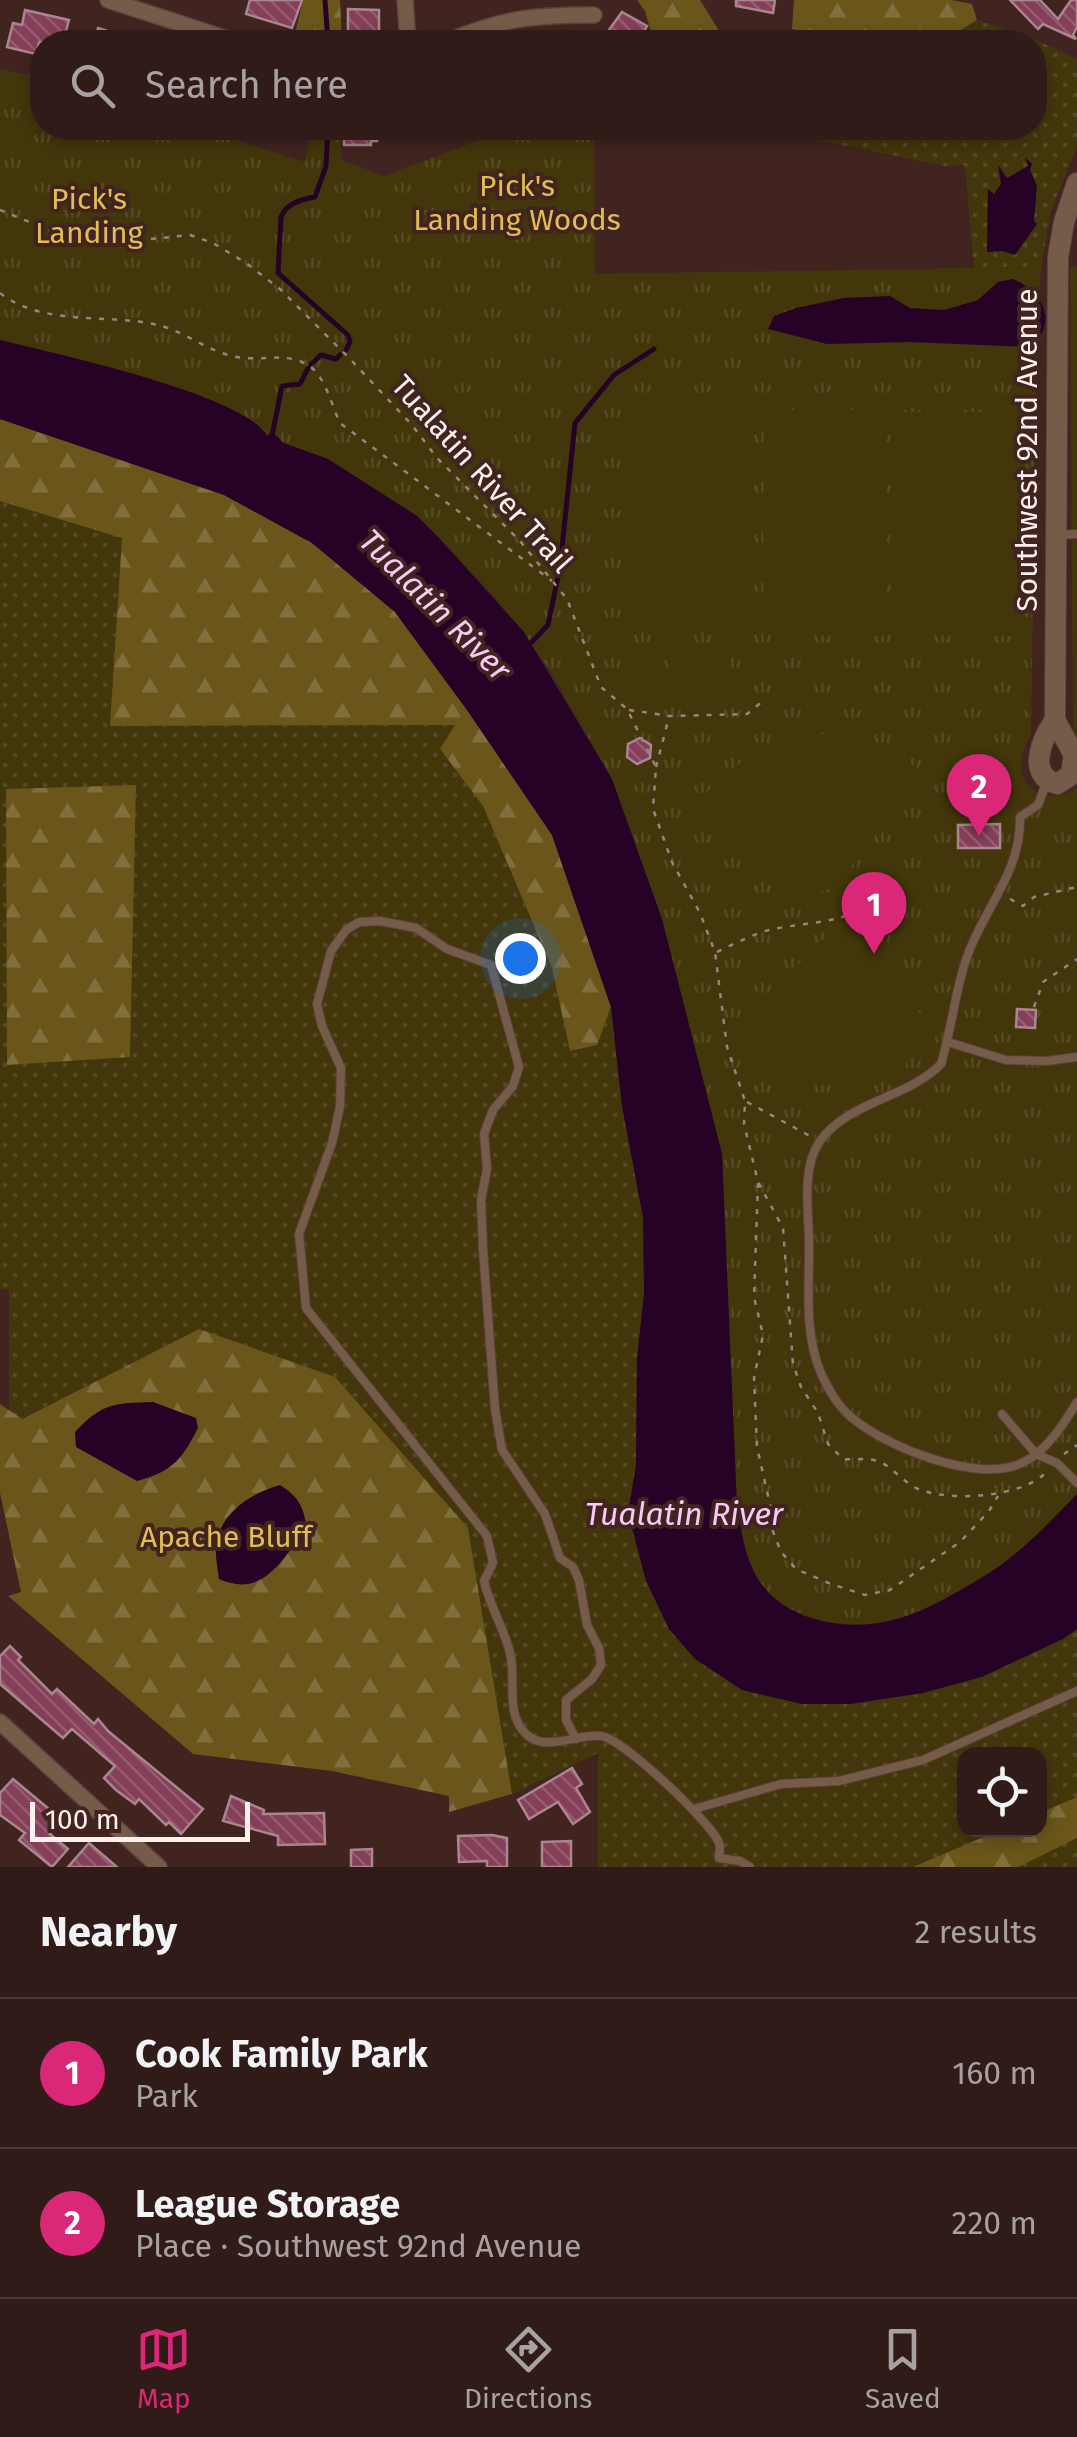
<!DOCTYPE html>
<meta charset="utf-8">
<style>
:root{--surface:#311b18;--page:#392421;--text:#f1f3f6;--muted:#a8a1a2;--line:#4c3937;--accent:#db2777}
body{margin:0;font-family:"Fira Sans",sans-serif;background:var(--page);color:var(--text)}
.controls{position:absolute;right:30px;bottom:30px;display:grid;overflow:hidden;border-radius:20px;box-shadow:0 5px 15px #0003}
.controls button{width:90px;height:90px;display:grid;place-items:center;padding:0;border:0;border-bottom:2px solid var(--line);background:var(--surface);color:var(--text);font:50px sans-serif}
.scale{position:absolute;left:30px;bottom:25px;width:220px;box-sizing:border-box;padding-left:10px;border:5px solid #fdf1ef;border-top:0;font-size:28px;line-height:35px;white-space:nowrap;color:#fdf1ef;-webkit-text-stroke:8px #412420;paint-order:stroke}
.you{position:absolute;left:520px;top:958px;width:35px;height:35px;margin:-25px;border:8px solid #fff;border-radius:50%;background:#1a73e8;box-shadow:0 0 0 15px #1a73e833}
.badge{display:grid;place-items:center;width:65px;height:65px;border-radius:50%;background:var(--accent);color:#fff;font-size:32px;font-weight:700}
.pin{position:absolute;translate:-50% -82px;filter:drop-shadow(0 2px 5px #0008)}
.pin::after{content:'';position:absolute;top:52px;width:35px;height:30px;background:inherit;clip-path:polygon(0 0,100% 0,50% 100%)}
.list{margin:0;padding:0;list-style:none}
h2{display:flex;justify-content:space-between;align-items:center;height:130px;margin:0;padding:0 40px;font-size:42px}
h2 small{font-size:32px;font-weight:400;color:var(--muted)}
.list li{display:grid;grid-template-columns:65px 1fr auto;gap:30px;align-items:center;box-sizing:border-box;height:150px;padding:0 40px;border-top:2px solid var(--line)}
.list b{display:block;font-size:38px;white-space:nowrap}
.list p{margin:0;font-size:32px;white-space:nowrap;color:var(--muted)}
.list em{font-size:32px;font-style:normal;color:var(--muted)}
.icon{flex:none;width:55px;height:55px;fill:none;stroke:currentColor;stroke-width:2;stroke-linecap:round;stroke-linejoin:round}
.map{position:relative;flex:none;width:1077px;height:1867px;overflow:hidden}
.search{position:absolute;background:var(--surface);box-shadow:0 5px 15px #0003;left:30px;right:30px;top:30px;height:110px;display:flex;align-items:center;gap:25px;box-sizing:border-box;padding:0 35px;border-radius:40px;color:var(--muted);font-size:38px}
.sheet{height:430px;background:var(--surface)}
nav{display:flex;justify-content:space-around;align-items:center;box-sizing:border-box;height:140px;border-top:2px solid var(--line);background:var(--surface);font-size:28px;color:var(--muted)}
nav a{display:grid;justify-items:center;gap:5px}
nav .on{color:var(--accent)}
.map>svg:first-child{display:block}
</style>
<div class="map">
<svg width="1077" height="1867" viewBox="0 0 1077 1867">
<defs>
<pattern id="grass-dots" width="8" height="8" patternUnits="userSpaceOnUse" patternTransform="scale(2.5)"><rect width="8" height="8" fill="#43360b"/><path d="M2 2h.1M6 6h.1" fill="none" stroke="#564a23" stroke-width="1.8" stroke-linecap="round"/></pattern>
<pattern id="forest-firs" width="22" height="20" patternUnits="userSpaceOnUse" patternTransform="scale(2.5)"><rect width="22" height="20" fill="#6a561b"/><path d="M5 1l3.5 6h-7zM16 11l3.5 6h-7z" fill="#806f3c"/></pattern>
<pattern id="park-tufts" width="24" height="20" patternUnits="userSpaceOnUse" patternTransform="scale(2.5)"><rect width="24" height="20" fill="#43360b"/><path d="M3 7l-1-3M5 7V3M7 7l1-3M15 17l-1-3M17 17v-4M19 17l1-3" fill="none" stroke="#564a23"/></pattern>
<pattern id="building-back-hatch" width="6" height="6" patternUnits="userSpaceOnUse" patternTransform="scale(2.5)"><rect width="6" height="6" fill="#853f59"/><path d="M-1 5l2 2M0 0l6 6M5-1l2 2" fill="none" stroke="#975b71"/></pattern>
</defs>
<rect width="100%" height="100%" fill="#412420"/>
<!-- grass -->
<g fill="url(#grass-dots)" fill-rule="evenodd">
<polygon points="977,20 1032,38 1077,59 1077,146 1051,211 1041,267 974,268 965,165 945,166 774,131 774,128 1034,128 1034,42 941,42"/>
<path d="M0 501 123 537 111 726 456 725 440 749 483 806 552 968 570 1051 597 1045 611 1007 622 1106 643 1217 644 1294 637 1358 636 1465 628 1513 802 1704H850L923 1693 1063 1639 1077 1629V1867H598V1753L512 1794 468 1528 199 1329 21 1419 9 1411V1290L0 1289ZM964 1754H1040V1830H964Z"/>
</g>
<!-- forest -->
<g fill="url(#forest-firs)">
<polygon points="303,0 340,0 342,42 293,42"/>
<polygon points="637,0 700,0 726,42 654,42 645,11"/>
<polygon points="794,0 951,0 972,4 977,20 941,42 855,42 792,29"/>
<polygon points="0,419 224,495 312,543 395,612 467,710 552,835 611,1007 597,1045 570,1051 552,968 483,806 440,749 455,725 110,726 122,538 0,501"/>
<polygon points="136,785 130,1057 7,1065 6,789"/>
<polygon points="199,1329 335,1377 468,1528 512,1794 449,1812 449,1796 332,1771 193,1754 8,1596 21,1592 0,1493 0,1404 22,1419"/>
<polygon points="1077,1797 1077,1838 1018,1867 913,1867 1000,1830 1040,1830 1040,1813"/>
</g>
<!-- park -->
<g fill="url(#park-tufts)">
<path d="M0 69 42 78V128H196L305 162 311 128H341V160L384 176 488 137 524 128H594L595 274 1041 267 1036 379 1031 733C1027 743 1021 754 1021 765 1022 797 1055 803 1077 788V1494C1049 1523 1020 1554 986 1575 959 1591 926 1611 896 1619 851 1632 794 1622 762 1586 744 1565 741 1532 737 1507L722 1153 662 919 612 779 550 670 494 596 439 538 417 516 328 459 267 436C247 395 48 353 0 340Z"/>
<polygon points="1070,267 1077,267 1077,740 1073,730"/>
</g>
<!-- pitch -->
<g fill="#43360b">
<polygon points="624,396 744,397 742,620 622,619"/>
<polygon points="764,410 886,410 884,636 763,635"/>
<polygon points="901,412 1021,412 1019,636 899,635"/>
<polygon points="621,649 660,650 659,703 619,702"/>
<polygon points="669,650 698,650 698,703 669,702"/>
<polygon points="702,650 730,650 730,703 701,703"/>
<path d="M818 734C858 736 891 747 922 772L835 888 816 893 692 809C731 763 759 745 818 734Z"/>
<path d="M832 930H840L939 1033C879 1104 792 1102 729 1035Z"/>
</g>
<!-- water -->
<g fill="#260326">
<polygon points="1025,157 1032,164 1030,170 1037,186 1034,221 1037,224 1015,255 1002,251 987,252 988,189 994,194 1001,184 998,165 1007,178 1028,166"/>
<path d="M1012 279C1043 289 1061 328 1027 347L910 342 827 344 768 329 774 316 796 308 844 298 890 296 910 308 944 310 978 300 998 282Z"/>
<path d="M0 340C49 352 247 395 267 436L272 431 283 443 328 459 417 516 439 538 524 632 612 779 662 919 722 1154 737 1507C742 1533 745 1563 763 1586 792 1624 853 1632 897 1619 927 1611 959 1591 986 1575 1020 1554 1049 1523 1077 1494V1629L1063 1639 982 1677 923 1693 850 1704H802L742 1690 695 1659 669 1629 646 1581 628 1513 636 1465 637 1358 644 1294 643 1217 622 1106 611 1007 552 835 467 710 395 612 312 543 224 495 0 419Z"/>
<path d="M153 1402 196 1418 198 1428C182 1460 171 1472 137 1481L76 1447 75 1432C102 1403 115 1403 153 1402Z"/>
<path d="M280 1485C299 1497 303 1506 307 1528 282 1559 264 1599 219 1579 218 1569 215 1557 216 1547 219 1513 251 1493 280 1485Z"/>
</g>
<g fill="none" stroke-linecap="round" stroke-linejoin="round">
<!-- stream -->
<g stroke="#260326" stroke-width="5">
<polyline points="325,0 328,42"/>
<path d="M328 128 326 166 315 197C302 199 286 203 281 217L278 273 348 335 350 342 346 350"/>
<polyline points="311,364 321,355 336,359 340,355"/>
<polyline points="272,436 282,386 300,384 308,368"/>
<polyline points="529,645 548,625 560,567 575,423 614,375 654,349"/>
</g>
</g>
<!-- building -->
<g fill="url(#building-back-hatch)" stroke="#a98690" stroke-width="2.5">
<polygon points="250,0 302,0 292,28 246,14"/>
<polygon points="736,0 775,0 773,13 736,6"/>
<polygon points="1010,0 1040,0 1058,19 1071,0 1077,0 1077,27 1073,35 1076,39 1043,24 1038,29"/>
<polygon points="348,9 379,10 379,33 371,33 371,40 348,40"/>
<polygon points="25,10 69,20 63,42 39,42 36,54 7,47 13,23 22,25"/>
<polygon points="622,12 647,26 638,42 621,42 606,34"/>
<polygon points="98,28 136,40 136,42 94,42"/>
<polygon points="344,128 377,128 377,141 371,141 371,145 344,145"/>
<polygon points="640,738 651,745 650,758 637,764 627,757 628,744"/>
<polygon points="1000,824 1000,848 958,848 958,825"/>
<polygon points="1017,1009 1036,1010 1035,1028 1016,1027"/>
<polygon points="10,1646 21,1657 18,1660 52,1694 57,1689 94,1724 98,1719 108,1731 203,1809 181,1834 169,1822 166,1825 139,1799 135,1804 116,1790 104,1778 115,1766 72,1729 63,1738 0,1684 0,1656"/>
<polygon points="572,1768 582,1784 576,1788 590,1812 573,1824 558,1802 529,1819 518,1800"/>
<polygon points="13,1779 62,1820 50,1834 68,1849 52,1867 19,1840 25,1833 0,1815 0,1793"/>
<polygon points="231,1796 264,1810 263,1814 324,1813 325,1844 278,1845 278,1836 223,1821"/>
<polygon points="492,1835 507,1838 507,1867 487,1867 487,1861 459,1862 458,1836"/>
<polygon points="571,1841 571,1867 542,1867 542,1842"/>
<polygon points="89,1843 117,1867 68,1867"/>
<polygon points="372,1849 372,1867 351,1867 351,1850"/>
</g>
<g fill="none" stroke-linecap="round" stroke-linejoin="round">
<defs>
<g id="service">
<polyline points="1059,535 1077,534"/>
<path d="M1047 781 1038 805 1020 817C1021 867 992 899 973 942 956 979 953 1025 941 1064 908 1098 849 1101 820 1141 802 1167 808 1207 809 1238 810 1282 803 1332 821 1373 828 1389 838 1406 851 1417 886 1447 978 1484 1022 1463 1046 1452 1063 1425 1077 1402"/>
<polyline points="948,1042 1006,1060 1047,1061 1077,1057"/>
<polyline points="1002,1414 1036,1454 1057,1463 1077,1483"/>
<path d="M576 1739 566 1720V1700L592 1679 601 1665 599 1648 587 1625 579 1580 573 1567 560 1558 545 1514 502 1450 495 1409 483 1249 481 1200 487 1169 484 1134 493 1110 513 1086 519 1067 491 965 447 949 416 928 380 921 359 922 346 930 331 951 317 1004 322 1026 341 1068 340 1107 332 1143 299 1234 306 1308 487 1536 493 1563 484 1581C490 1607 504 1628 510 1653 517 1679 504 1712 526 1734 546 1753 578 1733 601 1736 622 1738 711 1822 719 1843 721 1847 719 1853 719 1858L740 1861 750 1867"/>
<polyline points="694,1809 781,1784 839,1781 923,1760 1077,1691"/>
</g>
<g id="minor">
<polyline points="108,0 237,42"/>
<polyline points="405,0 408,42"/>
<path d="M446 42C503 18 533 15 594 15"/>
<polyline points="0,1722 159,1867"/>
</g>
<path id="tertiary" d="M1055 720C1042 738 1026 775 1057 784L1071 775 1074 755 1055 720 1058 257 1064 222 1077 183"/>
</defs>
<!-- service casing -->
<use href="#service" stroke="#5b413d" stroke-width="10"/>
<!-- minor casing -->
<use href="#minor" stroke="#5b413d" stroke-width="18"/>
<!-- tertiary casing -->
<use href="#tertiary" stroke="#5b413d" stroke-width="22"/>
<!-- path -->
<g stroke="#998481" stroke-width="2.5" stroke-dasharray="5 8" stroke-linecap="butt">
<path d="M0 210 49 230 121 242 190 235 213 243 246 263 280 289 351 360 412 425 437 458 520 541 567 599 601 687 627 709 656 767 653 809 672 862 700 913 715 952 727 1047 745 1101 744 1124 758 1182 783 1228 793 1364 801 1387 818 1413 828 1444 843 1459C853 1460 864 1458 874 1460 892 1464 903 1484 921 1490 952 1502 1027 1497 1048 1470"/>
<path d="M0 293C44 327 107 313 158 325 186 332 208 352 237 357 263 362 289 350 312 368 326 380 332 406 340 423L552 581"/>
<polyline points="629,710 670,716 747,714 763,701"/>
<polyline points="656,767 669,717"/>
<polyline points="1010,899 1023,906 1034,897 1077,887"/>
<path d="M717 952C734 944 751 935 769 930 807 921 853 925 881 894L903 907"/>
<polyline points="1034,1007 1043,982 1077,959"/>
<polyline points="747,1102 810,1136"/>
<polyline points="758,1183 754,1297 763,1335 754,1378 757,1447 771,1509 772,1529 781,1552 796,1569 831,1584 865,1595 890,1590 960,1542 989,1511 998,1496"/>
<polyline points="1064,1454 1077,1445"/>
</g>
<!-- service -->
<use href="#service" stroke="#755c48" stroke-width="8"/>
<!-- minor -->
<use href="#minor" stroke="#755c48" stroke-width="15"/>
<!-- tertiary -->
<use href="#tertiary" stroke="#755c48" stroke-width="20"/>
</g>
<g text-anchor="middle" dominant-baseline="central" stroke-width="8" stroke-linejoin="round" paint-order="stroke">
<!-- park labels -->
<g font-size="30" fill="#e1bd53" stroke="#412420">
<text x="517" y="186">Pick's<tspan x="517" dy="34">Landing Woods</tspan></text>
<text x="89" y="199">Pick's<tspan x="89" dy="34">Landing</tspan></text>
<text x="226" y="1537">Apache Bluff</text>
</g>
<!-- street labels -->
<g font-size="30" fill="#fdf1ef" stroke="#412420">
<text transform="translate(1027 450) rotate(-90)">Southwest 92nd Avenue</text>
<text transform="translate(482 474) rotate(48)">Tualatin River Trail</text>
</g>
<!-- water labels -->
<g font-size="32" font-style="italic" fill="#f9caf6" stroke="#412420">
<text transform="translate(435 605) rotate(45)">Tualatin River</text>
<text x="684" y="1514">Tualatin River</text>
</g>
</g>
</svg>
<div class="controls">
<button><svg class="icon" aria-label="locate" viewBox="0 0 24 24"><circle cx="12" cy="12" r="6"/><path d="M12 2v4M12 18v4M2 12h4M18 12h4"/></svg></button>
</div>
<div class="scale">100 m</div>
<div class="you"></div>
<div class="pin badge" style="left:874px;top:954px">1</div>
<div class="pin badge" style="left:979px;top:836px">2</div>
<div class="search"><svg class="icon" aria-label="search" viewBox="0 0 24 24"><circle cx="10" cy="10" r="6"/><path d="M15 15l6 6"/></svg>Search here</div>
</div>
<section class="sheet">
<h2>Nearby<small>2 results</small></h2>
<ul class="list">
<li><span class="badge">1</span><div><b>Cook Family Park</b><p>Park</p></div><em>160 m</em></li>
<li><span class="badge">2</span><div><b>League Storage</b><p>Place · Southwest 92nd Avenue</p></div><em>220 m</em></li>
</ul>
</section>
<nav>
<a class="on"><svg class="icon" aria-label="map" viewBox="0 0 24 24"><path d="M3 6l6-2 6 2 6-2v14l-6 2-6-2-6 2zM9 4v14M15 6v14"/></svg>Map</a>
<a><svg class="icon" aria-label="directions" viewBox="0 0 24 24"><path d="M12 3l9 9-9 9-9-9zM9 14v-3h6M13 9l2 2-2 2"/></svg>Directions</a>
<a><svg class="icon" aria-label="saved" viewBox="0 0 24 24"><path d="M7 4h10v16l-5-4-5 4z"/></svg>Saved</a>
</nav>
